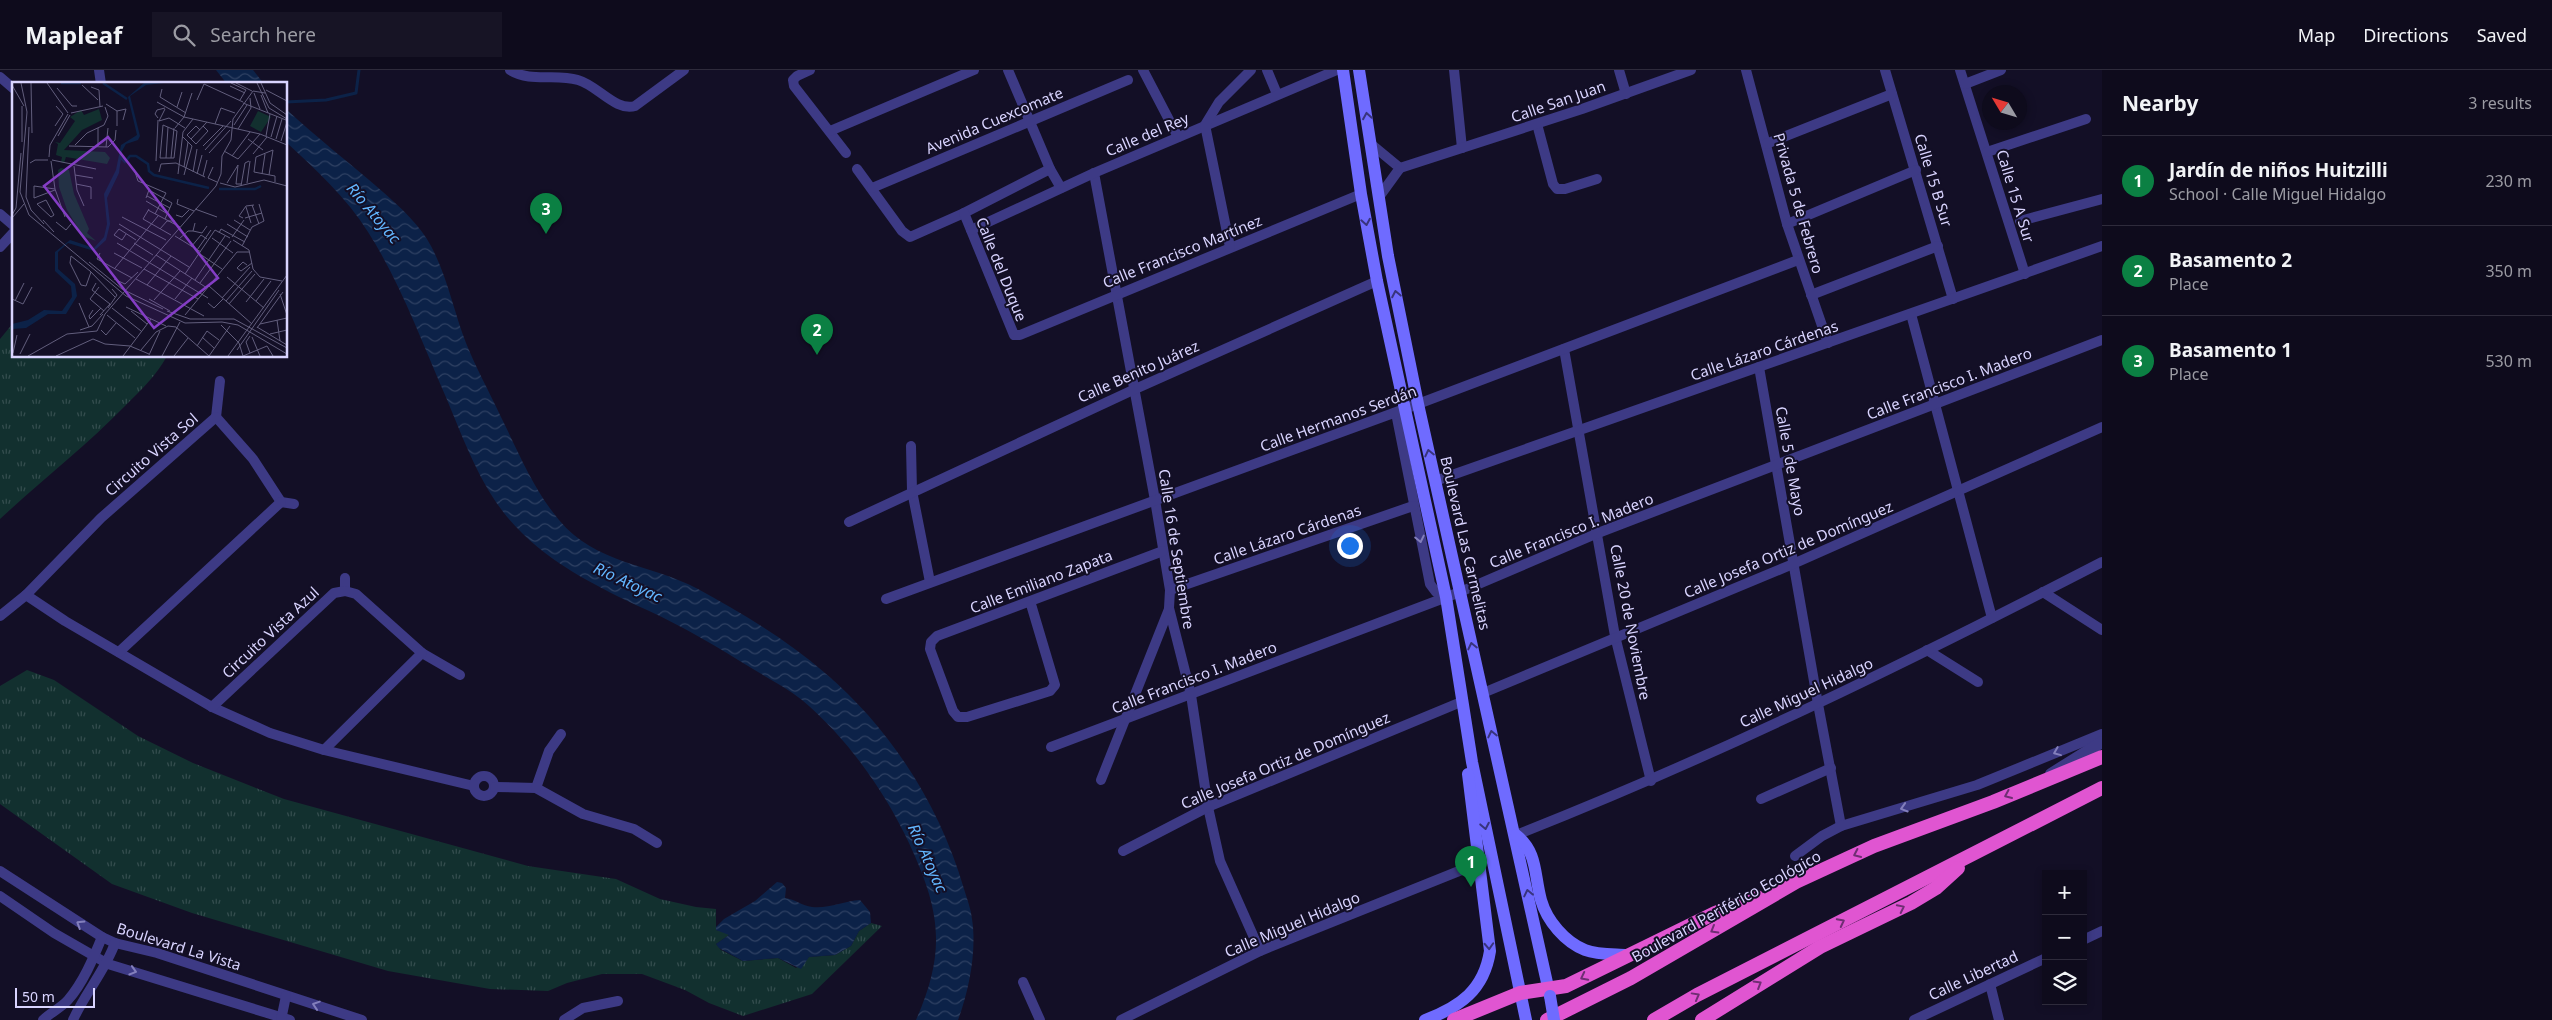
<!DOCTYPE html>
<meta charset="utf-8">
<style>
:root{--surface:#0e0b1c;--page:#171425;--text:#f1f3f6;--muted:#9b9ba3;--line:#2e2b3b;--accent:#0b8043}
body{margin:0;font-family:"Noto Sans",sans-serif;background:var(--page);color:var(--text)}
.controls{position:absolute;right:15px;bottom:15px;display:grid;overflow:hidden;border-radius:0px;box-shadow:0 2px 8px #0003}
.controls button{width:45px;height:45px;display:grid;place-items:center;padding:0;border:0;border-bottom:1px solid var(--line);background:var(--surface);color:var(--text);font:25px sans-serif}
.compass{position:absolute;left:1982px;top:15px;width:45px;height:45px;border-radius:50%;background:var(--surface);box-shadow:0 2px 8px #0003;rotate:308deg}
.scale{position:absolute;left:15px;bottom:12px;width:80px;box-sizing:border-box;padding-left:5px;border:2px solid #d9d4ff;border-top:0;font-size:14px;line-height:18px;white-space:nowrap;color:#d9d4ff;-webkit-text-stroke:4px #130f26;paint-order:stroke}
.you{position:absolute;left:1349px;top:475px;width:18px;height:18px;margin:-12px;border:4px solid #fff;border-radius:50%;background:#1a73e8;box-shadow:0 0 0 8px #1a73e833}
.badge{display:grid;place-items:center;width:32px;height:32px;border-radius:50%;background:var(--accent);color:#fff;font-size:16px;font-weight:700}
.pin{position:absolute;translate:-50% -41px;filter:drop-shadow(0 1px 2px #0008)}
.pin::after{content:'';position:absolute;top:26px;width:18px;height:15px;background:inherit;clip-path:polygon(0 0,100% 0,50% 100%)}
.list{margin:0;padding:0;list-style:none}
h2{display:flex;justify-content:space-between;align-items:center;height:65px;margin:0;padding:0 20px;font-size:21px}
h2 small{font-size:16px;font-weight:400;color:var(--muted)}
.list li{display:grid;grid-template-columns:32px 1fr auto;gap:15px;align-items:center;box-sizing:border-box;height:90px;padding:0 20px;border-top:1px solid var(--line)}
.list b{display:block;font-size:19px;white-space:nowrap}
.list p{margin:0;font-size:16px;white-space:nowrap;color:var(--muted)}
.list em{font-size:16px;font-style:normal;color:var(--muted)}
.icon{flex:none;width:28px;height:28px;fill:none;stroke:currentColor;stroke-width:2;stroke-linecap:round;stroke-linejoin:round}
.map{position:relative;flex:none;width:2102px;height:950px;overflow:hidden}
header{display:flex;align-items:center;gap:30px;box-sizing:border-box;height:70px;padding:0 25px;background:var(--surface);border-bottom:1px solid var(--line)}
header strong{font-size:24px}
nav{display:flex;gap:28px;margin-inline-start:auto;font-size:18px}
.search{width:350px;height:45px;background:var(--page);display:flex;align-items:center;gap:12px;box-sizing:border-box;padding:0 18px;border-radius:0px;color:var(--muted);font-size:19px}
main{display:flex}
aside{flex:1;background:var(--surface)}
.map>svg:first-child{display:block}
</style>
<header>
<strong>Mapleaf</strong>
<div class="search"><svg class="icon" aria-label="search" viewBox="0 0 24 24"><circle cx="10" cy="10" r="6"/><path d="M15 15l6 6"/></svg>Search here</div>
<nav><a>Map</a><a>Directions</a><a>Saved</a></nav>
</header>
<main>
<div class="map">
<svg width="2102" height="950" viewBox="0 0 2102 950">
<defs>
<pattern id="grass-tufts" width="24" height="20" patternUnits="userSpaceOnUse" patternTransform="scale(1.25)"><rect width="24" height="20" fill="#12302f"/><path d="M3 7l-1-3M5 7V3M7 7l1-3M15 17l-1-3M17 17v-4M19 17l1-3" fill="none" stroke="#344d4e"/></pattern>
<pattern id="water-waves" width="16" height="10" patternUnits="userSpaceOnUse" patternTransform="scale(1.25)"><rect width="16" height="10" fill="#0c2248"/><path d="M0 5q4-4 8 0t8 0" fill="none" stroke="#2f4163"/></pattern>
</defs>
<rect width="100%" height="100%" fill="#130f26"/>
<!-- grass -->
<g fill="url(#grass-tufts)">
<path d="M14 252V286H167C156 306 141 320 125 336 86 376 41 411 0 449V269Z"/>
<polygon points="27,600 54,610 138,666 193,693 284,729 528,796 616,809 660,829 696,837 716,839 716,860 728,863 729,865 716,874 721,880 743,891 778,888 796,898 809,887 835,885 851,876 859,861 871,853 882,856 812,924 743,946 709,933 685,920 642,904 602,904 567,913 548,921 490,919 388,901 192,843 112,814 0,734 0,616"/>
</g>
<!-- water -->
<g fill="url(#water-waves)">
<polygon points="216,0 253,0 264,14 227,14"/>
<path d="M286 39C317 68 351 94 383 122 401 138 420 155 431 176 447 206 454 242 466 273 476 298 489 321 500 345 518 381 533 419 559 450 595 494 651 494 698 519 742 543 787 570 825 603 891 659 940 736 964 819 967 829 971 839 972 849 977 880 969 921 958 950H916C947 880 940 840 909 773 884 720 847 668 802 630 787 618 769 609 753 599 719 578 684 557 647 540 595 516 540 489 504 443 477 408 462 365 445 325 421 270 400 212 368 162 347 128 316 100 286 72Z"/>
<path d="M777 812 782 813 786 818 785 828C795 829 802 836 812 837 828 839 844 831 860 830L870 842 871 853 859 861 851 876 835 885 809 887 801 899 778 888 743 891 719 878 716 874 729 865 716 860V857L724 849 755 831Z"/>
</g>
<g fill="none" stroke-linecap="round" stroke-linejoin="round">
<!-- stream -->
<polyline stroke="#0c2248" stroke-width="3" points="286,32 326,30 356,23 359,0"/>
<!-- minor -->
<g stroke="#3d3a85" stroke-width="10">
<polyline points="99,0 101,14"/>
<path d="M510 0C531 13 555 3 578 10 597 15 616 42 635 36L684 0"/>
<polyline points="810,0 797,6 793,10 794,16 846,83"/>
<polyline points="1008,0 1050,99 1061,118"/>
<polyline points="1143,0 1178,67"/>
<polyline points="1267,0 1277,24"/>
<polyline points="1454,0 1462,78"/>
<polyline points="1619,0 1626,24"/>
<polyline points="1746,0 1787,154 1828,273"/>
<polyline points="1885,0 1953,229"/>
<polyline points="1960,0 2025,204"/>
<polyline points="0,7 14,19"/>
<polyline points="1965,14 2001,0"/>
<polyline points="1537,54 1553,114 1557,119 1565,119 1597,109"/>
<polyline points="830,61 974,0"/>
<polyline points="1371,74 1400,98 1379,127"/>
<polyline points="1766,74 1892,24"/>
<polyline points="1987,82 2086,49"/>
<polyline points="1400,98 1582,39 1691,0"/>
<polyline points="857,99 902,161 910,167 964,143 1050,99"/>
<polyline points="1094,103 1155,430 1170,520 1169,538 1191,625 1208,737 1220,791 1260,881"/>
<polyline points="872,118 1128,10"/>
<polyline points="964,143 1014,265 1020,265 1361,124"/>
<polyline points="0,144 14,156"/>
<polyline points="2020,151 2102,129"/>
<polyline points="1787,154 1916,100"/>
<polyline points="971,160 1094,103 1337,0"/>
<polyline points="0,177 14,162"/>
<polyline points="1230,177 1205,55 1219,32 1251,0"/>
<polyline points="1811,225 1938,176"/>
<polyline points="1911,244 1992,548"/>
<polyline points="1564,279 1615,566 1651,711"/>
<polyline points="1759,297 1818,634 1841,756"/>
<polyline points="1405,339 1397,348 1430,514 1436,522 1446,527"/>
<polyline points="216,347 253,389 281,432"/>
<polyline points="216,347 220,311"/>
<polyline points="911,376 912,421 930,512"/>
<polyline points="1435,411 2102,176"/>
<polyline points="281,432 294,434"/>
<polyline points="849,452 1133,320 1377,211"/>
<polyline points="1170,520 1413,436"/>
<polyline points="345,521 345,508"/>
<polyline points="2043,522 2102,560"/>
<polyline points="26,525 65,551 212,637 270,663 324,680 474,716"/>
<polyline points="886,529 1418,334 1798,190"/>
<polyline points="1030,531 1055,615 1050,621 967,647 958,647 953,641 930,579 931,572 937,566 1163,481"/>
<polyline points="0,546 26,525 101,448 216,347"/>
<polyline points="1927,580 1978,612"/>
<polyline points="119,582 281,432"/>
<polyline points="1483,623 1793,494 2102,357"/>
<polyline points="212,637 334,523 345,521 356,524 422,583 460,605"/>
<polyline points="1051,677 1460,522 1598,463 2102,270"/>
<polyline points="324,680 422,583"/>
<circle cx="484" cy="716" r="10"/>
<polyline points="1101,710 1169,539"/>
<polyline points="495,717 536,718 583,744 634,759 657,773"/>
<polyline points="536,718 549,681 561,664"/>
<polyline points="1761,729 1831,698"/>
<path d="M1516 765C1717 686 1910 591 2102 492"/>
<polyline points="1123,781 1208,737 1461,632"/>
<polyline points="1795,786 1822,766 1841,756 1977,715 2102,664"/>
<polyline points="0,801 102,867 115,873 157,883 362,950"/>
<polyline points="0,826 54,863 108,894 290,950"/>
<polyline points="2083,870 2102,861"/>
<polyline points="1023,912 1040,950"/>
<polyline points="1990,914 1999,950"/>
<path d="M43 950C51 942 61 938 68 930 83 913 93 889 102 867"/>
<path d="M73 950C85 923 105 901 115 873"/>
<polyline points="281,950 286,926"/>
<polyline points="564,950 583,938 618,931"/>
<polyline points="1121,950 1260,881 1479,793"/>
<polyline points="1914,950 2046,888"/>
</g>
<!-- tertiary -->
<polyline stroke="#3d3a85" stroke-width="12" points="2051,704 2102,672"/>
<!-- secondary -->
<g stroke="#6f6bff" stroke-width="12">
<polyline points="1343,0 1361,124 1377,211 1446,527 1472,692 1526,950"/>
<polyline points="1359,0 1388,186 1418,334 1550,926"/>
<path d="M1516 765C1538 782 1534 805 1541 830 1547 851 1565 872 1585 880 1598 885 1614 884 1627 885"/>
<path d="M1425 950C1460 937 1484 920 1490 881L1468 704"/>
</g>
<!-- trunk -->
<g stroke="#e055d1" stroke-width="14">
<polyline points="1454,950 1520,923 1566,916 1715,843 1757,827"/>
<polyline points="1547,950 1631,908 1796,812 1874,776 1993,732 2102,687"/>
<polyline points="1654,950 1697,925 2102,718"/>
<polyline points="1702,950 1820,877 1911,833 1936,818 1958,798"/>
</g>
<!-- secondary-bridge -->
<polyline stroke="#6f6bff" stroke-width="12" points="1550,926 1554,950"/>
</g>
<!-- one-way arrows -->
<defs><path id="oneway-chevron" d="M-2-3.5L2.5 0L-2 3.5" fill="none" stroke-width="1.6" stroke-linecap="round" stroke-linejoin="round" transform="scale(1.25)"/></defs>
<g stroke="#38347d">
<use href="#oneway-chevron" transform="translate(1367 46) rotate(-99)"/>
<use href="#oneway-chevron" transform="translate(1366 152) rotate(80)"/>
<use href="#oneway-chevron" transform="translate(1396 224) rotate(-101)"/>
<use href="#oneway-chevron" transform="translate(1429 383) rotate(-103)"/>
<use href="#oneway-chevron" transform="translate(1472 576) rotate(-103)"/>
<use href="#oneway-chevron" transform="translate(1492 664) rotate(-103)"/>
<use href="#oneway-chevron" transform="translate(1485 756) rotate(79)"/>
<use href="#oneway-chevron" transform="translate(1528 823) rotate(-102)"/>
<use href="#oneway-chevron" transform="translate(1489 876) rotate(87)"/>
</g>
<g stroke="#837fbc">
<use href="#oneway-chevron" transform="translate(1420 469) rotate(78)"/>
<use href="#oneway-chevron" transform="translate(2057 682) rotate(158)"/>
<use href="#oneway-chevron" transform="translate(1904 738) rotate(163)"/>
<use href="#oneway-chevron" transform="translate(80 854) rotate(-148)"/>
<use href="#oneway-chevron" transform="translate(133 901) rotate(17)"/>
<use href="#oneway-chevron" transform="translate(316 935) rotate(-162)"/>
</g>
<g stroke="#6f2e73">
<use href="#oneway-chevron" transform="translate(2008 725) rotate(156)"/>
<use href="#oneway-chevron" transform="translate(1857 784) rotate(155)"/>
<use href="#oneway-chevron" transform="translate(1901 838) rotate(-26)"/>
<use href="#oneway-chevron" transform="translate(1841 852) rotate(-27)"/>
<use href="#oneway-chevron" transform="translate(1714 860) rotate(150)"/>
<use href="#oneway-chevron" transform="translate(1584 907) rotate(153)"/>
<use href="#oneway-chevron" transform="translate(1758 914) rotate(-31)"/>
<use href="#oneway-chevron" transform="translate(1696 926) rotate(-29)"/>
</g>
<g text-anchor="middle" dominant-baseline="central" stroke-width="4" stroke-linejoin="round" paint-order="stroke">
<!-- street labels -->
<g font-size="15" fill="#d9d4ff" stroke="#130f26">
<text transform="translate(1558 31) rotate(-19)">Calle San Juan</text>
<text transform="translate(994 50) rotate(-23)">Avenida Cuexcomate</text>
<text transform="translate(1147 64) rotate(-23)">Calle del Rey</text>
<text transform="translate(1934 110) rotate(73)">Calle 15 B Sur</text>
<text transform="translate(2016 126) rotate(73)">Calle 15 A Sur</text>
<text transform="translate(1799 133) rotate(74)">Privada 5 de Febrero</text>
<text transform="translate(1182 181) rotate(-22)">Calle Francisco Martínez</text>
<text transform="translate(1002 199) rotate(68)">Calle del Duque</text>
<text transform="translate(1764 280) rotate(-19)">Calle Lázaro Cárdenas</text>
<text transform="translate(1138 301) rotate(-24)">Calle Benito Juárez</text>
<text transform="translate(1949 313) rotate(-21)">Calle Francisco I. Madero</text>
<text transform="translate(1338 348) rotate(-20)">Calle Hermanos Serdán</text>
<text transform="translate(151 384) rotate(-41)">Circuito Vista Sol</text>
<text transform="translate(1791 391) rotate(80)">Calle 5 de Mayo</text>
<text transform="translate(1571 460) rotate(-22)">Calle Francisco I. Madero</text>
<text transform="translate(1287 464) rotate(-19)">Calle Lázaro Cárdenas</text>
<text transform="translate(1466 473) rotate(77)">Boulevard Las Carmelitas</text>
<text transform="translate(1177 479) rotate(81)">Calle 16 de Septiembre</text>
<text transform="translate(1788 479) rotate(-23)">Calle Josefa Ortiz de Domínguez</text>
<text transform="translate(1041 511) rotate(-21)">Calle Emiliano Zapata</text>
<text transform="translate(1631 552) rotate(79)">Calle 20 de Noviembre</text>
<text transform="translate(270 562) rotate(-43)">Circuito Vista Azul</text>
<text transform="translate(1194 607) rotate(-21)">Calle Francisco I. Madero</text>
<text transform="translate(1806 622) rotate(-25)">Calle Miguel Hidalgo</text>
<text transform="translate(1285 690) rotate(-23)">Calle Josefa Ortiz de Domínguez</text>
<text transform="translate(1726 836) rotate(-29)">Boulevard Periférico Ecológico</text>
<text transform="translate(1292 854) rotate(-23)">Calle Miguel Hidalgo</text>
<text transform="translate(179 876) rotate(17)">Boulevard La Vista</text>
<text transform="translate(1973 905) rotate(-25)">Calle Libertad</text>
</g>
<!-- water labels -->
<g font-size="16" font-style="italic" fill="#62b6ff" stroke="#130f26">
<text transform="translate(374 143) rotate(50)">Río Atoyac</text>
<text transform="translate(628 512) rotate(25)">Río Atoyac</text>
<text transform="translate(928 788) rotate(66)">Río Atoyac</text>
</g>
</g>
<!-- overview -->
<g transform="translate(12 12)">
<rect width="275" height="275" fill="#130f26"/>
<path d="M87 27 90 38 70 48 52 68 93 70 98 76 95 82 54 75 52 81 49 80 50 75 44 73 46 62 43 60 48 61 63 39 58 35 69 28 72 33ZM49 86 57 88 62 112 77 147 75 151 84 159 71 154 55 128 47 105 46 88Z" fill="#12302f"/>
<path d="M246 29 259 35 249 50 238 44Z" fill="#12302f"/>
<path d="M132 1H152L134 3 118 14 128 54 126 58 114 62 110 69 107 91 95 116 98 142 94 158 82 169 56 161 46 170V187L63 202 65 214 54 232H36L14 246 0 247V242L16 238 32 228 50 229 60 215 59 204 43 189V170L58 158 82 166 92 155 95 142 92 112 104 88 109 63 125 53 116 15Z" fill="#0c2248"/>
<path fill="none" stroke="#0c2248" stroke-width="2.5" d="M49 1H69M91 1 115 17M108 75 113 80 118 74H124L136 82 137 89 142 93 197 106M207 107H243L249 104"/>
<path fill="none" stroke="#625e7d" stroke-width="1" d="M9 1 15 30 8 110 17 133 114 214 173 241 210 240 226 243 275 272M19 1 20 51M35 1 56 31M219 1 234 8 228 18M224 1 240 9M245 1 257 26 275 37M249 1 258 21 275 33M0 3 12 24M70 3 86 18M218 4 233 11M79 5 87 8 88 25M45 6 60 24H65M150 7 148 15 174 31M254 8 275 19M242 11 248 27M249 13 256 31M185 18 192 2 231 20M145 20 172 35 248 52 275 63M231 21 274 38M94 22 105 29V44M165 25 170 10M153 27 147 39 157 36 173 46M105 29 114 27 111 38M59 31 91 24M146 36 143 32 145 28 153 26M203 42 209 26 223 31M151 43 165 49 162 76H148ZM222 43 235 23M43 44 51 32 44 24M17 45 14 115 19 128 32 142M163 46 172 35 180 11M226 47 239 26 238 16M188 48 184 44 175 53 184 62 196 49 191 44M46 54 58 33M254 54 258 32M171 55 180 64 172 93M259 55 265 34M179 57 195 40M236 57 251 68M264 57 270 37M269 59 275 40M10 60V24M63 63 75 51 92 43 96 34 93 25M57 64 96 65 103 58 104 48M86 64V46M191 64 211 44M94 65 96 46M193 68 219 39M261 68 244 75 242 90 263 94V100M212 69 226 77 248 52M197 71 218 48M241 72 255 55M220 74 238 50M37 75 38 63 56 32M154 76 156 45M159 76 162 46M40 78 84 87M39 79 43 107 53 135M144 79 146 38M18 81 23 78H36M226 83 224 102H229M62 84 65 108 72 124M172 85 176 60M201 85 196 96 205 100M122 87 126 99 154 111 143 132M147 90 149 82 164 81 193 95M181 90 185 67M166 92 171 50 181 37M185 92 190 73M250 92 253 72M63 93 81 96M257 93 261 68M191 94 195 78M208 101 223 105 252 98 275 104M215 101 226 83M235 101 238 79M64 102 79 105V117M229 104 233 81 237 79M43 107 22 104V116L43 108M135 114 158 126M134 116 137 108 160 121 153 137M166 117 165 122 182 129M34 118 42 133 39 135 25 122ZM134 119 154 131M240 123 247 142M234 125 239 141M137 127 131 137 159 153M183 127 205 135M136 128 168 145M0 133 4 126 9 71M164 133 170 135 177 128M110 135 154 158M0 136 12 122M231 136 227 134 234 124 242 123M233 136 250 131M31 138 42 150M222 138 238 148M44 140 54 148 59 142M183 141 181 149 190 151 195 144M107 142 177 185M215 142 236 155M148 147 155 139H163M207 151 209 147 233 160M114 152 110 158 102 153 107 147 124 158M163 154 189 170M220 155 232 138M200 156 221 171M167 157 176 149H181M221 158 237 168 241 187 248 195 270 199M105 161 196 216M122 161 141 173M230 164 240 145 252 139 247 122M179 165 189 153 195 157M185 168 199 148M88 171 85 177 120 196M102 171 130 186M188 172 210 187M144 173 195 206M77 180 110 207 151 227M235 183 231 180 225 186 229 189 240 181M103 186 146 134M132 187 186 217M79 190 74 204 69 203 58 181 59 174 78 189 103 215M173 192 203 148 218 156M215 195 252 226M102 197 113 202 126 190M124 197 192 234M183 198 213 154M84 201 80 208 98 222 88 233M188 201 219 159M135 203 159 174M197 204 240 242M87 205 78 217 92 229M268 212 275 233M210 216 238 185M0 217 11 222 20 205M137 217 158 229M163 217 180 196M142 218 168 189M3 219 12 201M214 219 240 189M244 219 259 199M234 220 252 197M67 221 77 245M196 221 202 226 211 217M217 222 243 192M114 225 154 244M96 226 105 213 100 207M100 226 129 249M81 228 77 234 78 237 89 226M119 229 135 242M155 229 178 237H222L275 266M95 233 123 256M173 233 225 170H237M265 238 268 259M248 242 275 236M209 243 227 261 231 274M164 245 197 274M245 245 275 263M245 246 271 210M68 248 80 244 91 232M89 248 94 253 104 241M258 252 275 248M238 254 234 260 238 271M190 255 202 266M240 255 248 274M185 264 195 249 207 258M129 268 144 250 156 244 164 245M225 268 267 208M1 271 5 253M8 272 18 252M137 273 148 249M16 274 55 252 85 249 93 232 204 104 209 92 210 74 219 58 221 37 241 9 253 11M44 274 81 257 93 262 118 264 137 272M111 274 139 237M150 274 168 240M162 274 176 256M197 274 218 244M216 274 275 193M231 274 255 264 261 274"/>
<path fill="#843dc5" fill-opacity="0.15" stroke="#843dc5" stroke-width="2.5" d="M96 55 206 196 142 246 32 104Z"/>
<rect width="275" height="275" fill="none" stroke="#d9d4ff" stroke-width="2.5"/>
</g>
</svg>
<div class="controls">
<button>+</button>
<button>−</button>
<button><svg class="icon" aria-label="layers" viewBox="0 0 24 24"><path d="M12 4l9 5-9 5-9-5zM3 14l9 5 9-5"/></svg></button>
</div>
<svg class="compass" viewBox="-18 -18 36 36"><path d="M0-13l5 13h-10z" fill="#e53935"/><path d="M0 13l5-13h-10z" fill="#9b9ba3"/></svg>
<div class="scale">50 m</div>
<div class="you"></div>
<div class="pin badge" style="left:1471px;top:817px">1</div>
<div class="pin badge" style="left:817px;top:285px">2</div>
<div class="pin badge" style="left:546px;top:164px">3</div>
</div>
<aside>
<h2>Nearby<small>3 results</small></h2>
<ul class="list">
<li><span class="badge">1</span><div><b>Jardín de niños Huitzilli</b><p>School · Calle Miguel Hidalgo</p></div><em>230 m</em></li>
<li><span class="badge">2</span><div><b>Basamento 2</b><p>Place</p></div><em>350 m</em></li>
<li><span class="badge">3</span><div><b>Basamento 1</b><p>Place</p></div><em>530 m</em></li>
</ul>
</aside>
</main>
